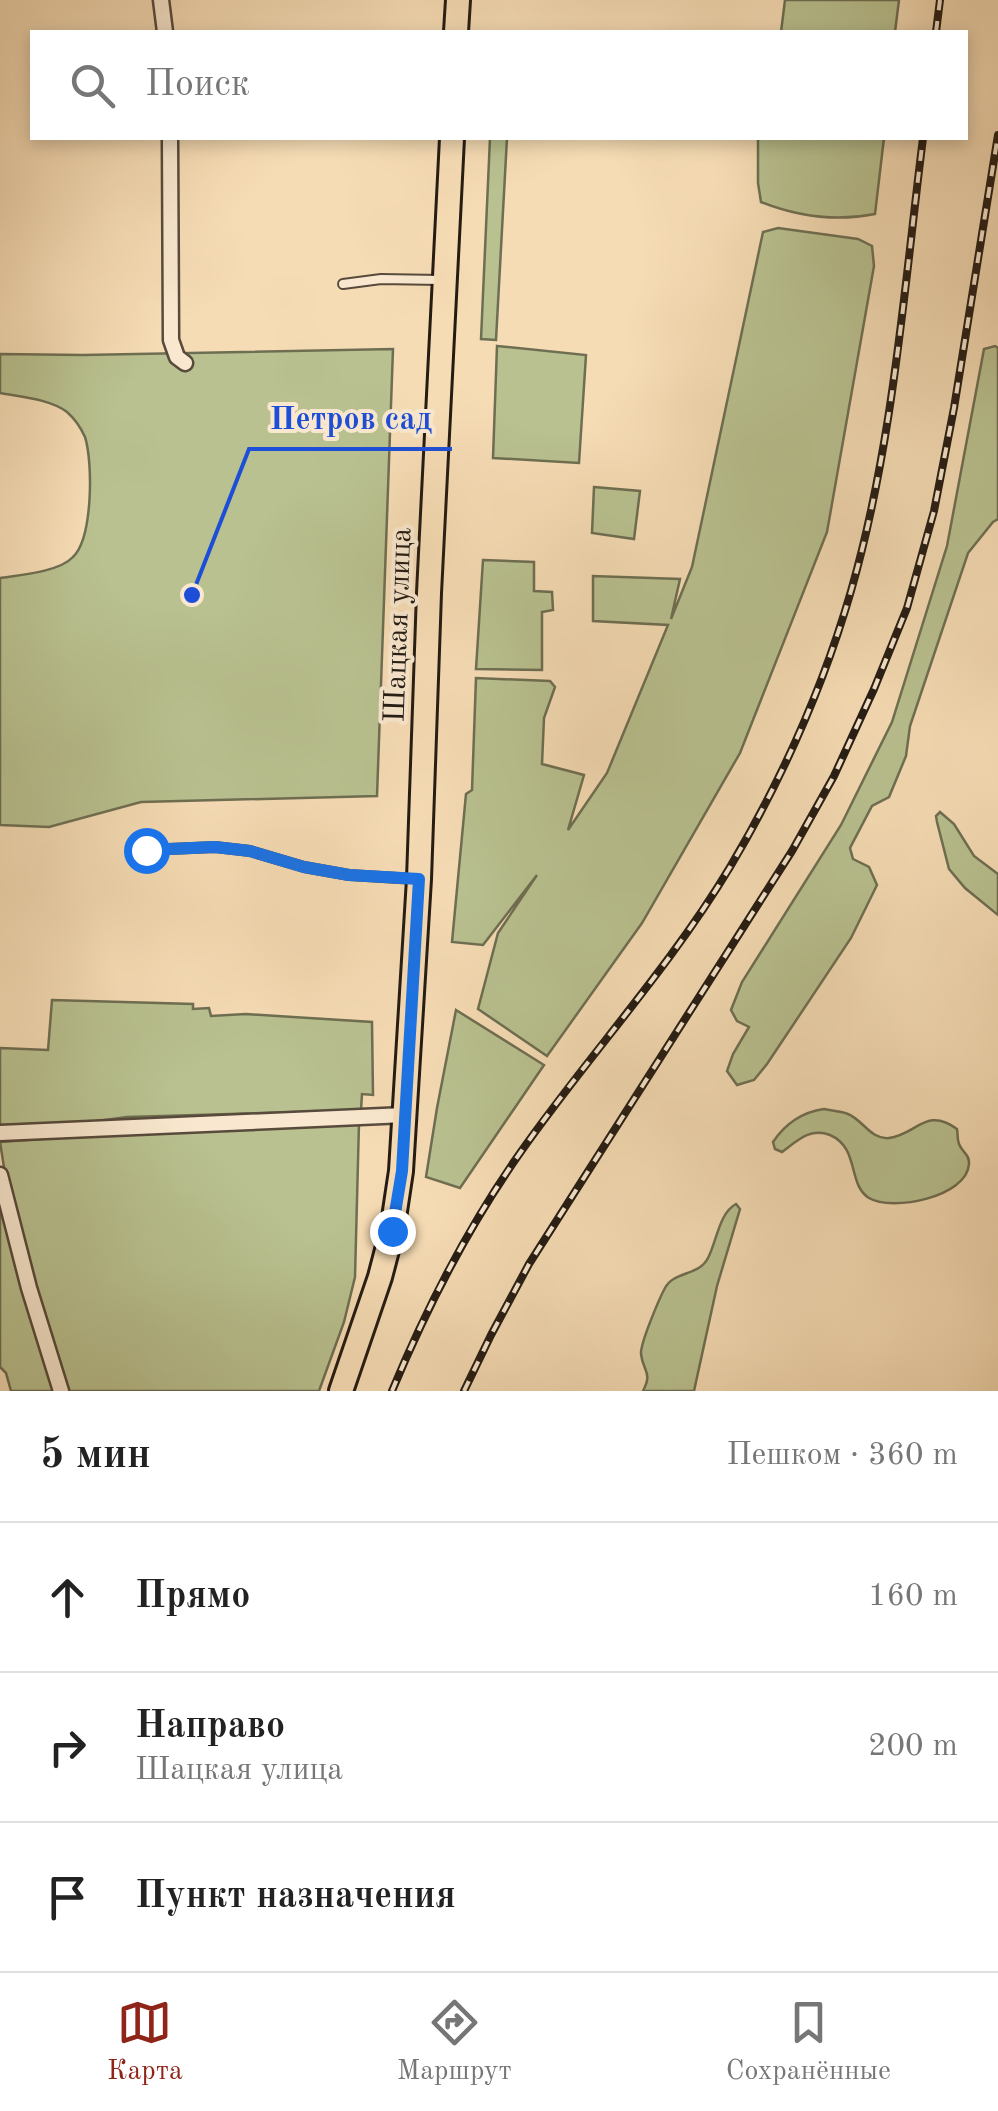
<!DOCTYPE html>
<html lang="ru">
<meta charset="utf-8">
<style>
:root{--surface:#fff;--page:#f2f2f2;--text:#222;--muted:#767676;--line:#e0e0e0;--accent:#8f2418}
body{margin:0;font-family:"Old Standard TT",serif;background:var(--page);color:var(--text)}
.stop{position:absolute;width:30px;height:30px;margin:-22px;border:8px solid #1a73e8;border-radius:50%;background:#fff}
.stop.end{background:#1a73e8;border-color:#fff;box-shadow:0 2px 10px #0008}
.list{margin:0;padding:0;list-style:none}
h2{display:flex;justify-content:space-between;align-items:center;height:130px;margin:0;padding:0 40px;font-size:42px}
h2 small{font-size:32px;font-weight:400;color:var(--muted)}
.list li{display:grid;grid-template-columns:65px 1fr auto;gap:30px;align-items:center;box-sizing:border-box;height:150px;padding:0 40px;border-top:2px solid var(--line)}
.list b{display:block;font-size:38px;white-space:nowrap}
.list p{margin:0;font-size:32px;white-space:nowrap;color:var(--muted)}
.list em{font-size:32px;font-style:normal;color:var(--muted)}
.icon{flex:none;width:55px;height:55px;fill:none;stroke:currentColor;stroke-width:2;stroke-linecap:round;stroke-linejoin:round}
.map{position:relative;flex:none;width:998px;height:1391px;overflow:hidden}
.search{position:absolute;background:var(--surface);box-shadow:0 5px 15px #0003;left:30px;right:30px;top:30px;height:110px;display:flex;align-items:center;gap:25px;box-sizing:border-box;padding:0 35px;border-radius:0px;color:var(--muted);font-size:38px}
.sheet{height:580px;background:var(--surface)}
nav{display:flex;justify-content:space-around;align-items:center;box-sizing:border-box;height:140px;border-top:2px solid var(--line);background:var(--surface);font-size:28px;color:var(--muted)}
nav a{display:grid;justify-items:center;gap:5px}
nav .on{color:var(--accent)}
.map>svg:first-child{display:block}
</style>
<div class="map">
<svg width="998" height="1391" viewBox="0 0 998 1391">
<rect width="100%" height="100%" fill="#f6dcb5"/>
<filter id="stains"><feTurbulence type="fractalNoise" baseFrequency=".002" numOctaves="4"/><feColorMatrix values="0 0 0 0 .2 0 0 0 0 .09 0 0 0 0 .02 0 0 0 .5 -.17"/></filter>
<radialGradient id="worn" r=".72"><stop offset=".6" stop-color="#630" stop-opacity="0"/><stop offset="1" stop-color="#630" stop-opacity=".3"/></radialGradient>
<!-- green -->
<g fill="#b9c190" stroke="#6e6e52" stroke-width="2.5">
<polygon points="785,0 899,0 895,32 781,32"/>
<polygon points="490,138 507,138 496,340 481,339"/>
<path d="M758 138H884L875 214C835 222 799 217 761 202L758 183Z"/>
<polygon points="778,228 858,239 872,246 874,266 827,532 740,753 642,923 547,1056 478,1009 498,933 537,875 483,945 452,942 466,794 472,790 476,678 550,681 555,687 544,718 542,764 584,775 568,830 607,773 668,625 593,621 593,576 680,579 671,619 692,567 763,232"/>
<polygon points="497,346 586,355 579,463 493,458"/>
<polygon points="995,346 998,348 998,519 993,522 968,553 910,726 906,756 889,797 872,806 850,848 853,859 869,867 877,885 851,938 767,1064 754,1080 737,1085 727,1071 733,1054 749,1027 737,1021 731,1010 742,982 841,825 892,722 947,546 984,349"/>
<path d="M393 349 377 796 141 802 49 827 0 825V578C20 575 59 572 73 557 93 538 93 462 85 437 81 428 75 419 67 412 50 399 21 397 0 393V354L83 355Z"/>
<polygon points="594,487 640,491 634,539 592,533"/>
<polygon points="483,560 534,562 534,591 552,592 553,610 542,612 542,670 476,669"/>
<polygon points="940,812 954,824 974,856 998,874 998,915 965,888 949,869 937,822 936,816"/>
<polygon points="52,1000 193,1004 193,1009 209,1008 211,1016 246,1014 372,1022 373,1095 362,1094 361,1110 127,1117 90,1122 0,1125 0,1048 48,1050"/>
<polygon points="456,1010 544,1065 460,1188 426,1177 437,1108"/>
<path d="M824 1109C832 1111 841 1111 848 1114 863 1120 871 1140 889 1138 916 1135 926 1106 957 1129 958 1134 957 1139 959 1144 962 1152 970 1155 969 1164 967 1197 892 1212 869 1198 847 1184 860 1148 830 1135 810 1127 797 1141 782 1152L775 1149 773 1142C785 1124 803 1112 824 1109Z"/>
<polygon points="359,1123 355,1277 344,1322 319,1391 65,1391 9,1199 0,1142 83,1136"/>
<polygon points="0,1194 58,1391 11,1391 6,1373 0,1367"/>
<path d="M736 1204 740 1209 717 1286 694 1391H643C653 1372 643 1372 641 1354 640 1344 659 1299 665 1288 674 1271 699 1276 708 1258 717 1241 719 1213 736 1204Z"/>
</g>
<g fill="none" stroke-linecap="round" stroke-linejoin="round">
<defs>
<g id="lane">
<polyline points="343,284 381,279 441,280"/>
<polyline points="146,850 215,847 250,851 304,867 349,875 415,879"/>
</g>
<g id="street">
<polyline points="161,0 165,32"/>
<polyline points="170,138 171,340 177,357 185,363"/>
<polyline points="0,1133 405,1115"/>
<polyline points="0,1175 29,1288 61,1391"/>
</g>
<g id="primary">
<polyline points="456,32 458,0"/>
<polyline points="341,1391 380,1277 392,1231 401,1171 419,879 429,593 452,138"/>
</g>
</defs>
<!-- lane casing -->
<use href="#lane" stroke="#584b3c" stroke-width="12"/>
<!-- street casing -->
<use href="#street" stroke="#584b3c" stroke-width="19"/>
<!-- primary casing -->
<use href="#primary" stroke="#241b13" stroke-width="28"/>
<!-- lane -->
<use href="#lane" stroke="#f9e8cf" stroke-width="8"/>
<!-- street -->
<use href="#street" stroke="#f9e8cf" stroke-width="14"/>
<!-- primary -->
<use href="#primary" stroke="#f6dcb5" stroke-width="22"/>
<defs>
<g id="rail">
<polyline points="936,32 940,0"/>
<path d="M392 1391C427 1307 468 1227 520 1153 588 1056 669 969 730 867 781 781 823 688 851 591 893 445 904 289 923 138"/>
<polyline points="464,1391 491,1335 529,1264 792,851 834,776 874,689 907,608 934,511 954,408 998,135"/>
</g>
</defs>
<!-- rail casing -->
<use href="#rail" stroke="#241b13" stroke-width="8"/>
<!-- rail -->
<use href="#rail" stroke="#f9e8cf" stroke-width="4" stroke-dasharray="11" stroke-linecap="butt"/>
</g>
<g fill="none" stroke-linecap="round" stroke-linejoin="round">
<!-- route -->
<polyline stroke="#1a73e8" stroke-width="12" points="146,850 215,847 250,851 304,867 349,875 419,879 402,1171 392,1231"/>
</g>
<g text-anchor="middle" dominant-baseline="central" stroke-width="8" stroke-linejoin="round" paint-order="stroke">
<!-- street labels -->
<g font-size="30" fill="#241b13" stroke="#f9e8cf">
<text transform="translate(399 625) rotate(-88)">Шацкая улица</text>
</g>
</g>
<!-- callouts -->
<path fill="none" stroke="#1d4ed8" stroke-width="4" d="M192 595L249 449H452"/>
<circle fill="#1d4ed8" stroke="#f9e8cf" stroke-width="4" cx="192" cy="595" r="10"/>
<g font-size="32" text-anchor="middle" font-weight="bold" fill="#1d4ed8" stroke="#f9e8cf" stroke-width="8" stroke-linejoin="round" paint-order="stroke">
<text x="351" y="429">Петров сад</text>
</g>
<rect width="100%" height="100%" filter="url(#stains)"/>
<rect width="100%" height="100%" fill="url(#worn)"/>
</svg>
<div class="stop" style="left:146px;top:850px"></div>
<div class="stop end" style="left:392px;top:1231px"></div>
<div class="search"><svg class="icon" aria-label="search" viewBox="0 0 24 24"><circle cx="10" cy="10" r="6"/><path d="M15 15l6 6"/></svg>Поиск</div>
</div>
<section class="sheet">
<h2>5 мин<small>Пешком · 360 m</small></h2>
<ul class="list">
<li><svg class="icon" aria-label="ahead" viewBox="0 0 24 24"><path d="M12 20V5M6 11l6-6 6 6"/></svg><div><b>Прямо</b></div><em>160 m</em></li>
<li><svg class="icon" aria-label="right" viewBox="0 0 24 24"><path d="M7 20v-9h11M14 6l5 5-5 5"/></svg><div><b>Направо</b><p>Шацкая улица</p></div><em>200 m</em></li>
<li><svg class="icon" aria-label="arrive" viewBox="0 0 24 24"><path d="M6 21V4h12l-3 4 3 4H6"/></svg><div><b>Пункт назначения</b></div></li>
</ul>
</section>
<nav>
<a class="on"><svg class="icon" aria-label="map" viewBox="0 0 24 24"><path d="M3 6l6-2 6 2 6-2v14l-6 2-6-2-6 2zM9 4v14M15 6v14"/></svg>Карта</a>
<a><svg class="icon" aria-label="directions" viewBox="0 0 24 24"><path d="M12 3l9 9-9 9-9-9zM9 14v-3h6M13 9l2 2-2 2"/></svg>Маршрут</a>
<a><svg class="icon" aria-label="saved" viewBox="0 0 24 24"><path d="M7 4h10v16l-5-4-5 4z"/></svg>Сохранённые</a>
</nav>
